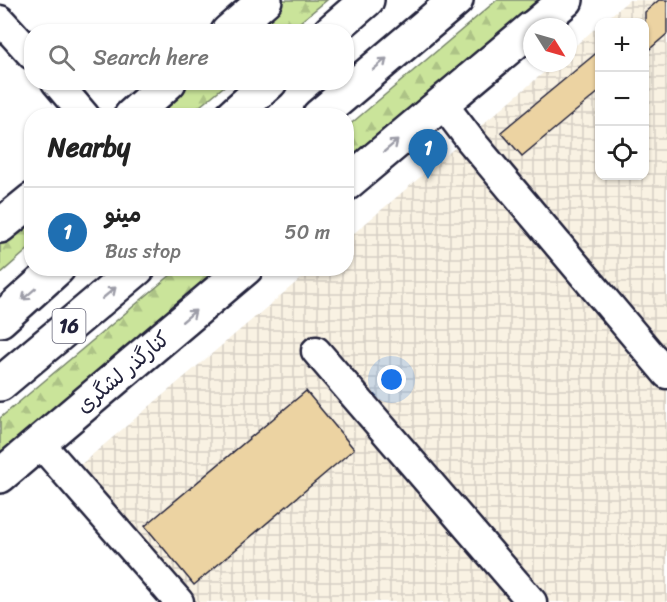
<!DOCTYPE html>
<meta charset="utf-8">
<style>
:root{--surface:#fff;--page:#f2f2f2;--text:#222;--muted:#767676;--line:#e0e0e0;--accent:#1f6fb2}
body{margin:0;font-family:Sriracha,"Playpen Sans Arabic",sans-serif;background:var(--page);color:var(--text)}
.controls{position:absolute;right:18px;top:18px;display:grid;overflow:hidden;border-radius:12px;box-shadow:0 2px 4px #0004}
.controls button{width:54px;height:54px;display:grid;place-items:center;padding:0;border:0;border-bottom:2px solid var(--line);background:var(--surface);color:var(--text);font:30px sans-serif}
.compass{position:absolute;left:523px;top:18px;width:54px;height:54px;border-radius:50%;background:var(--surface);box-shadow:0 2px 4px #0004;rotate:127deg}
.you{position:absolute;left:392px;top:380px;width:21px;height:21px;margin:-15px;border:4px solid #fff;border-radius:50%;background:#1a73e8;box-shadow:0 0 0 9px #1a73e833}
.badge{display:grid;place-items:center;width:39px;height:39px;border-radius:50%;background:var(--accent);color:#fff;font-size:20px;font-weight:700}
.pin{position:absolute;translate:-50% -50px;filter:drop-shadow(0 2px 3px #0008)}
.pin::after{content:'';position:absolute;top:32px;width:21px;height:18px;background:inherit;clip-path:polygon(0 0,100% 0,50% 100%)}
.list{margin:0;padding:0;list-style:none}
h2{display:flex;justify-content:space-between;align-items:center;height:78px;margin:0;padding:0 24px;font-size:26px}
h2 small{font-size:20px;font-weight:400;color:var(--muted)}
.list li{display:grid;grid-template-columns:39px 1fr auto;gap:18px;align-items:center;box-sizing:border-box;height:90px;padding:0 24px;border-top:2px solid var(--line)}
.list b{display:block;font-size:22px;white-space:nowrap}
.list p{margin:0;font-size:20px;white-space:nowrap;color:var(--muted)}
.list em{font-size:20px;font-style:normal;color:var(--muted)}
.icon{flex:none;width:33px;height:33px;fill:none;stroke:currentColor;stroke-width:2;stroke-linecap:round;stroke-linejoin:round}
.map{position:relative;flex:none;width:667px;height:602px;overflow:hidden}
.search{position:absolute;background:var(--surface);box-shadow:0 2px 4px #0004;left:24px;top:24px;width:330px;height:66px;display:flex;align-items:center;gap:15px;box-sizing:border-box;padding:0 21px;border-radius:24px;color:var(--muted);font-size:22px}
.panel{position:absolute;background:var(--surface);box-shadow:0 2px 4px #0004;left:24px;top:108px;width:330px;height:168px;border-radius:24px}
.map>svg:first-child{display:block}
</style>
<div class="map">
<svg width="667" height="602" viewBox="0 0 667 602">
<defs>
<pattern id="industrial-grid" width="8" height="8" patternUnits="userSpaceOnUse" patternTransform="scale(1.5)"><rect width="8" height="8" fill="#f9f2e3"/><path d="M0 4h8M4 0v8" fill="none" stroke="#d5cfc4"/></pattern>
<pattern id="forest-firs" width="22" height="20" patternUnits="userSpaceOnUse" patternTransform="scale(1.5)"><rect width="22" height="20" fill="#cae49a"/><path d="M5 1l3.5 6h-7zM16 11l3.5 6h-7z" fill="#adc386"/></pattern>
</defs>
<rect width="100%" height="100%" fill="#fff"/>
<filter id="ink" filterUnits="userSpaceOnUse"><feTurbulence type="fractalNoise" baseFrequency=".0167" numOctaves="2"/><feDisplacementMap in="SourceGraphic" scale="12" xChannelSelector="R" yChannelSelector="G"/><feConvolveMatrix kernelMatrix="1 2 1 2 8 2 1 2 1" color-interpolation-filters="sRGB"/></filter>
<g filter="url(#ink)">
<!-- industrial -->
<polygon fill="url(#industrial-grid)" points="629,0 667,0 667,602 179,602 73,471 312,269 346,268 347,239 555,63 568,63 568,52 599,25 600,176 644,176 644,22 603,22"/>
<!-- forest -->
<g fill="url(#forest-firs)" stroke="#76836a" stroke-width="1.5">
<polygon points="281,0 327,0 289,31 243,32"/>
<polygon points="497,0 544,0 347,167 347,127"/>
<polygon points="182,83 228,83 189,115 143,116"/>
<polygon points="31,209 31,247 0,274 0,235"/>
<polygon points="178,269 224,269 0,455 0,418"/>
</g>
<!-- building -->
<g fill="#ecd3a2" stroke="#22223b" stroke-width="1.5">
<polygon points="659,0 667,0 667,34 645,53 645,12"/>
<polygon points="600,50 600,91 522,156 501,132"/>
<polygon points="306,391 354,449 194,585 145,526"/>
</g>
<g fill="none" stroke-linecap="round" stroke-linejoin="round">
<defs>
<g id="minor">
<polyline points="0,20 32,55"/>
<polyline points="56,82 85,116"/>
<polyline points="442,103 471,141 667,374"/>
<polyline points="316,351 532,602"/>
<polyline points="39,442 179,602"/>
</g>
<g id="major">
<polyline points="534,27 566,0"/>
<polyline points="228,32 265,0"/>
<polyline points="131,116 169,82"/>
<polyline points="346,184 532,28"/>
<polyline points="0,226 32,200"/>
<polyline points="0,476 246,268"/>
</g>
<g id="highway">
<polyline points="330,32 367,0"/>
<polyline points="232,116 270,82"/>
<polyline points="319,116 456,0"/>
<polyline points="0,320 58,268"/>
<polyline points="0,384 138,268"/>
</g>
</defs>
<!-- minor casing -->
<use href="#minor" stroke="#22223b" stroke-width="33"/>
<!-- major casing -->
<use href="#major" stroke="#22223b" stroke-width="38"/>
<!-- highway casing -->
<use href="#highway" stroke="#22223b" stroke-width="38"/>
<!-- minor -->
<use href="#minor" stroke="#fff" stroke-width="28"/>
<!-- major -->
<use href="#major" stroke="#fff" stroke-width="33"/>
<!-- highway -->
<use href="#highway" stroke="#fff" stroke-width="33"/>
</g>
<!-- one-way arrows -->
<defs><path id="oneway-shaft" d="M-6 0H5M1.5-3L5.5 0L1.5 3" fill="none" stroke-width="1.6" stroke-linecap="round" stroke-linejoin="round" transform="scale(1.5)"/></defs>
<g stroke="#9c9ca7">
<use href="#oneway-shaft" transform="translate(380 64) rotate(-40)"/>
<use href="#oneway-shaft" transform="translate(391 146) rotate(-40)"/>
<use href="#oneway-shaft" transform="translate(109 293) rotate(-40)"/>
<use href="#oneway-shaft" transform="translate(29 294) rotate(139)"/>
<use href="#oneway-shaft" transform="translate(189 316) rotate(-40)"/>
</g>
</g>
<g text-anchor="middle" dominant-baseline="central" stroke-width="4.5" stroke-linejoin="round" paint-order="stroke">
<!-- shield labels -->
<rect fill="#fff" stroke="#646476" stroke-width="1.5" x="52.5" y="309" width="33" height="34" rx="4.5"/>
<g font-size="20" font-weight="bold" fill="#22223b">
<text x="69" y="326">16</text>
</g>
<!-- street labels -->
<g font-size="21" fill="#22223b" stroke="#fff">
<text transform="translate(123 372) rotate(-40)">کنارگذر لشگری</text>
</g>
</g>
</svg>
<div class="controls">
<button>+</button>
<button>−</button>
<button><svg class="icon" aria-label="locate" viewBox="0 0 24 24"><circle cx="12" cy="12" r="6"/><path d="M12 2v4M12 18v4M2 12h4M18 12h4"/></svg></button>
</div>
<svg class="compass" viewBox="-18 -18 36 36"><path d="M0-13l5 13h-10z" fill="#e53935"/><path d="M0 13l5-13h-10z" fill="#767676"/></svg>
<div class="you"></div>
<div class="pin badge" style="left:428px;top:179px">1</div>
<div class="search"><svg class="icon" aria-label="search" viewBox="0 0 24 24"><circle cx="10" cy="10" r="6"/><path d="M15 15l6 6"/></svg>Search here</div>
<section class="panel">
<h2>Nearby<small></small></h2>
<ul class="list">
<li><span class="badge">1</span><div><b>مینو</b><p>Bus stop</p></div><em>50 m</em></li>
</ul>
</section>
</div>
